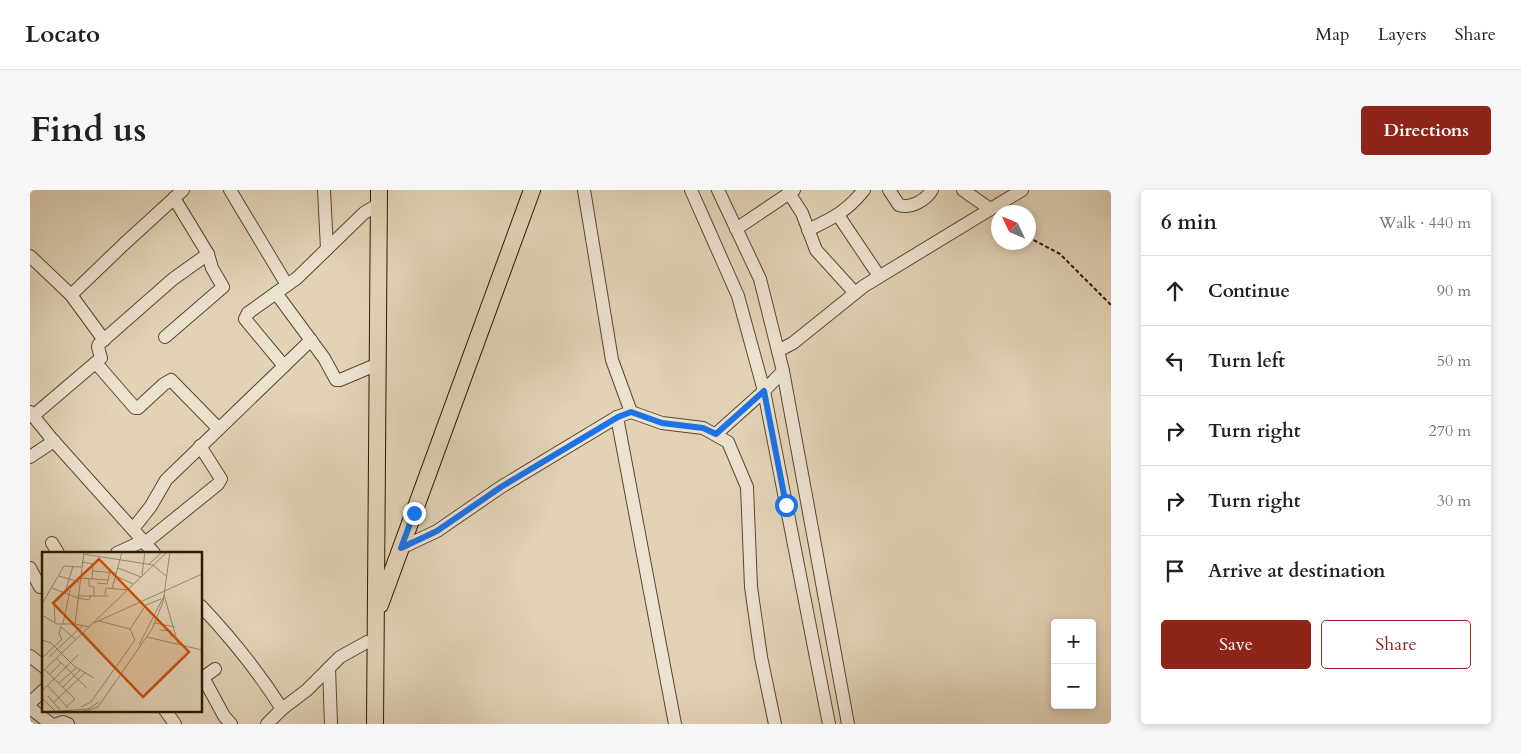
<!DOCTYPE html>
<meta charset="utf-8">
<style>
:root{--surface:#fff;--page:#f6f6f6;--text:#202124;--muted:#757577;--line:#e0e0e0;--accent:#8f2418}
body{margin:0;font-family:Cardo,serif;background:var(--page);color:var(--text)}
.controls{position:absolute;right:15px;bottom:15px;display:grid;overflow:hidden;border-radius:5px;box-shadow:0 2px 8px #0003}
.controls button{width:45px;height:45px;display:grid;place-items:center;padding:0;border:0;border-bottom:1px solid var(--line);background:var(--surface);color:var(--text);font:25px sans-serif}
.compass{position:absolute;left:961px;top:15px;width:45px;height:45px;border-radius:50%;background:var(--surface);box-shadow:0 2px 8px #0003;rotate:314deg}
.stop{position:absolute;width:15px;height:15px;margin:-11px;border:4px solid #1a73e8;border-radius:50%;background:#fff}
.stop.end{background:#1a73e8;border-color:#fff;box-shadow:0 1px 5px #0008}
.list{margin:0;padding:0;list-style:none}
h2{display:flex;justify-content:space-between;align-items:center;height:65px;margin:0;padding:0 20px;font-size:21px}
h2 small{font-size:16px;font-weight:400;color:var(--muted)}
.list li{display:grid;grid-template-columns:32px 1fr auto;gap:15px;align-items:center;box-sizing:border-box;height:70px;padding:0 20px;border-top:1px solid var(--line)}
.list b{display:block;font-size:19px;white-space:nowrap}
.list em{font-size:16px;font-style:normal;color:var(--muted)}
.actions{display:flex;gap:10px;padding:15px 20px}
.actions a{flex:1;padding:11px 0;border:1px solid var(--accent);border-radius:5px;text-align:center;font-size:18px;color:var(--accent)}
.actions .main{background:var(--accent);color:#fff}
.icon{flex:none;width:28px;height:28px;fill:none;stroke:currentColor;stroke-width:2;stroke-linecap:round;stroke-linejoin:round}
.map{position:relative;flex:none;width:1081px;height:534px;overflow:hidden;border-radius:5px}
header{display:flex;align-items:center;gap:30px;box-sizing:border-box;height:70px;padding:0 25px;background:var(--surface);border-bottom:1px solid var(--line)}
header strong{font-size:24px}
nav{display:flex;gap:28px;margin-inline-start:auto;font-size:18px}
.intro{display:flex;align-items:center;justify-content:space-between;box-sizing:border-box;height:120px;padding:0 30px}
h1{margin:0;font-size:35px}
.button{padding:12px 22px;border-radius:5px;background:var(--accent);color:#fff;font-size:18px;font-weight:700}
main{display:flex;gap:30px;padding:0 30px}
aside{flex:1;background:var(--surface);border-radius:5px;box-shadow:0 2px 8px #0003}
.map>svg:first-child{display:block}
</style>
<header>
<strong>Locato</strong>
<nav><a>Map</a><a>Layers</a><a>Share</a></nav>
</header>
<div class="intro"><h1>Find us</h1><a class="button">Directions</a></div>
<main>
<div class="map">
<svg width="1081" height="534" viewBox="0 0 1081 534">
<rect width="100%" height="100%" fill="#e2d3b7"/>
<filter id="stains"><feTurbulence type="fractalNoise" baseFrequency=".004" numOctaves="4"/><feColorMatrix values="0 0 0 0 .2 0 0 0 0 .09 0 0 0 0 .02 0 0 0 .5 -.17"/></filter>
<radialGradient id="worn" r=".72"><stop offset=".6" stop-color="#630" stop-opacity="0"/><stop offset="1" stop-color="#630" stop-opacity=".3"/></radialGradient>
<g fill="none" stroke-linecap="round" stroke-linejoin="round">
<defs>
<g id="minor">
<polyline points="200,0 257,95"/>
<polyline points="294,0 297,59"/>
<polyline points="554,0 582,170 601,222"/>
<polyline points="661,0 708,106 734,201 799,534"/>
<polyline points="688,0 730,89 753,181 818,534"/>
<path d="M859 0 869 15C881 19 896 10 902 0"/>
<polyline points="933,0 960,19"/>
<polyline points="759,3 772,23 786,60 825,103"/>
<polyline points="808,25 849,86"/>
<polyline points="706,39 764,0"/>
<path d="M778 40C803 28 816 22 834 0"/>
<polyline points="0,66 41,105 74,150"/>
<polyline points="246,103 294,168 306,190 310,190 348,174"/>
<polyline points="41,105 93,55 153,0"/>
<polyline points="135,147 193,97 182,78 178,64 144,8"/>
<polyline points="748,161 763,153 834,96 992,0"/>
<polyline points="66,173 105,218 108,218 134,194 141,190 188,238"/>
<polyline points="254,176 215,129 218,123 267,88 334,23 349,14"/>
<polyline points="0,222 21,248 124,363"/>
<polyline points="3,226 71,168 68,157 69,154 143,89 178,64"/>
<polyline points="587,227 645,534"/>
<polyline points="686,244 734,201 753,181"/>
<polyline points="0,267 24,251"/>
<polyline points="103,339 121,316 136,290 281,150"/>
<polyline points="22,353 28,363"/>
<polyline points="115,353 188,294 191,289 170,256"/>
<polyline points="371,358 407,341 471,297 587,227 601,222 632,233 673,238 698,252 717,297 721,397 731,467 745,534"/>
<polyline points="87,363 113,351"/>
<polyline points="0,378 10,397"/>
<path d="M171 416C202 449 228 481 252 519L277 500 310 467 337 452 346 454"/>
<polyline points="0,466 14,477"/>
<polyline points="299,478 301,534"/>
<polyline points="185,479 174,487 175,491 194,526 201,534"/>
<polyline points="0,513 14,500"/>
<polyline points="0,518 21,534"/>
<polyline points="135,520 145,534"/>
<polyline points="27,534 33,532 38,534"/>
<polyline points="237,534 252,519"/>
</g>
<g id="major">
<polyline points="350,415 502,0"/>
<polyline points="345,534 349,0"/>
</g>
</defs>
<!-- minor casing -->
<use href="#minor" stroke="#5a482e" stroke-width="14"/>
<!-- major casing -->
<use href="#major" stroke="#2d1900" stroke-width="18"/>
<!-- path -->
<polyline stroke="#2d1900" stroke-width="2" stroke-dasharray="4 2.5" stroke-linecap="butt" points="998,47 1030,64 1081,115"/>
<!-- minor -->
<use href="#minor" stroke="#ece2d0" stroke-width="12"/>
<!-- major -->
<use href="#major" stroke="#e2d3b7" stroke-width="16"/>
</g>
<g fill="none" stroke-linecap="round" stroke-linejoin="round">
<!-- route -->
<polyline stroke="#1a73e8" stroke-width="6" points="384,323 371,358 407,341 471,297 588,227 601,222 632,233 673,238 686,244 734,201 756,315"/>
</g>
<!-- overview -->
<g transform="translate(12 362)">
<rect width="160" height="160" fill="#e2d3b7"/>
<path fill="none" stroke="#9a896e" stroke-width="1" d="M42 0 33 72 47 75M41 2 111 13M40 10 51 12 50 26M107 12 120 0M111 13 125 25M76 16 99 25M51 19 75 21M100 23 103 0M17 24 37 30M74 24 91 32M38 26 66 28M47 27V34L52 35V43M55 31 65 32 68 20M10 36 36 46M70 37 80 0M23 41 31 14M63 43 64 36 85 38M122 43 136 92M36 44H67M36 46 47 48 49 43M12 50 13 70M0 52 22 14 39 15M0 63 15 72H33M52 71 160 22M113 71 133 75M21 72 28 38M18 74 33 87M88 77 104 53 119 47M118 78 129 79V84L134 85M105 85 160 98M0 88 9 91 32 114 52 126M97 93 121 46M7 105 41 73M0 106 20 87 17 82 19 75M14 106 45 136M2 117 33 147 25 154M0 120 125 0M8 122 19 111M17 131 34 116M6 134 26 156M21 135 38 118M0 139 36 103M6 144 18 158M0 146 13 159M11 151 44 120M39 155 49 150 93 88 88 77 57 69M3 160 46 157 57 150M39 160 56 155 110 77 121 50 128 0"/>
<path fill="#cc4f0a" fill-opacity="0.15" stroke="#cc4f0a" stroke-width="2.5" d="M57 7 147 100 101 145 11 51Z"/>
<rect width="160" height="160" fill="none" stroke="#2d1900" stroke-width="2.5"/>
</g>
<rect width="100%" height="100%" filter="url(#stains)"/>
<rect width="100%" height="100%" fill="url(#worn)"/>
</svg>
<div class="controls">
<button>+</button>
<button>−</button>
</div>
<svg class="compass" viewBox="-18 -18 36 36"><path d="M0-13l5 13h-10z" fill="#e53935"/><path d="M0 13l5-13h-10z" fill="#757577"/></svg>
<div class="stop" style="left:756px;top:315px"></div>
<div class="stop end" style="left:384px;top:323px"></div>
</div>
<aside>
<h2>6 min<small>Walk · 440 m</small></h2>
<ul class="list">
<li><svg class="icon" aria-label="ahead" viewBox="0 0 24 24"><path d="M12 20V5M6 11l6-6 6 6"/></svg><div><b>Continue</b></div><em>90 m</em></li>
<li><svg class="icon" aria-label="left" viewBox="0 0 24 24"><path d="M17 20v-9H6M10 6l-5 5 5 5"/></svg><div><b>Turn left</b></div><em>50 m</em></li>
<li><svg class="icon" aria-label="right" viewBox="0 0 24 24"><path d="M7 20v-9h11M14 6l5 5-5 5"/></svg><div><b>Turn right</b></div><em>270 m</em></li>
<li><svg class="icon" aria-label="right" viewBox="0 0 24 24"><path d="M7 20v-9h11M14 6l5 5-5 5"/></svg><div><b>Turn right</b></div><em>30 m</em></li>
<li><svg class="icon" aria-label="arrive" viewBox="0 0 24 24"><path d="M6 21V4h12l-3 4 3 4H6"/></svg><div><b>Arrive at destination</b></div></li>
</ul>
<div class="actions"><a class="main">Save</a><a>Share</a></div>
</aside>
</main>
